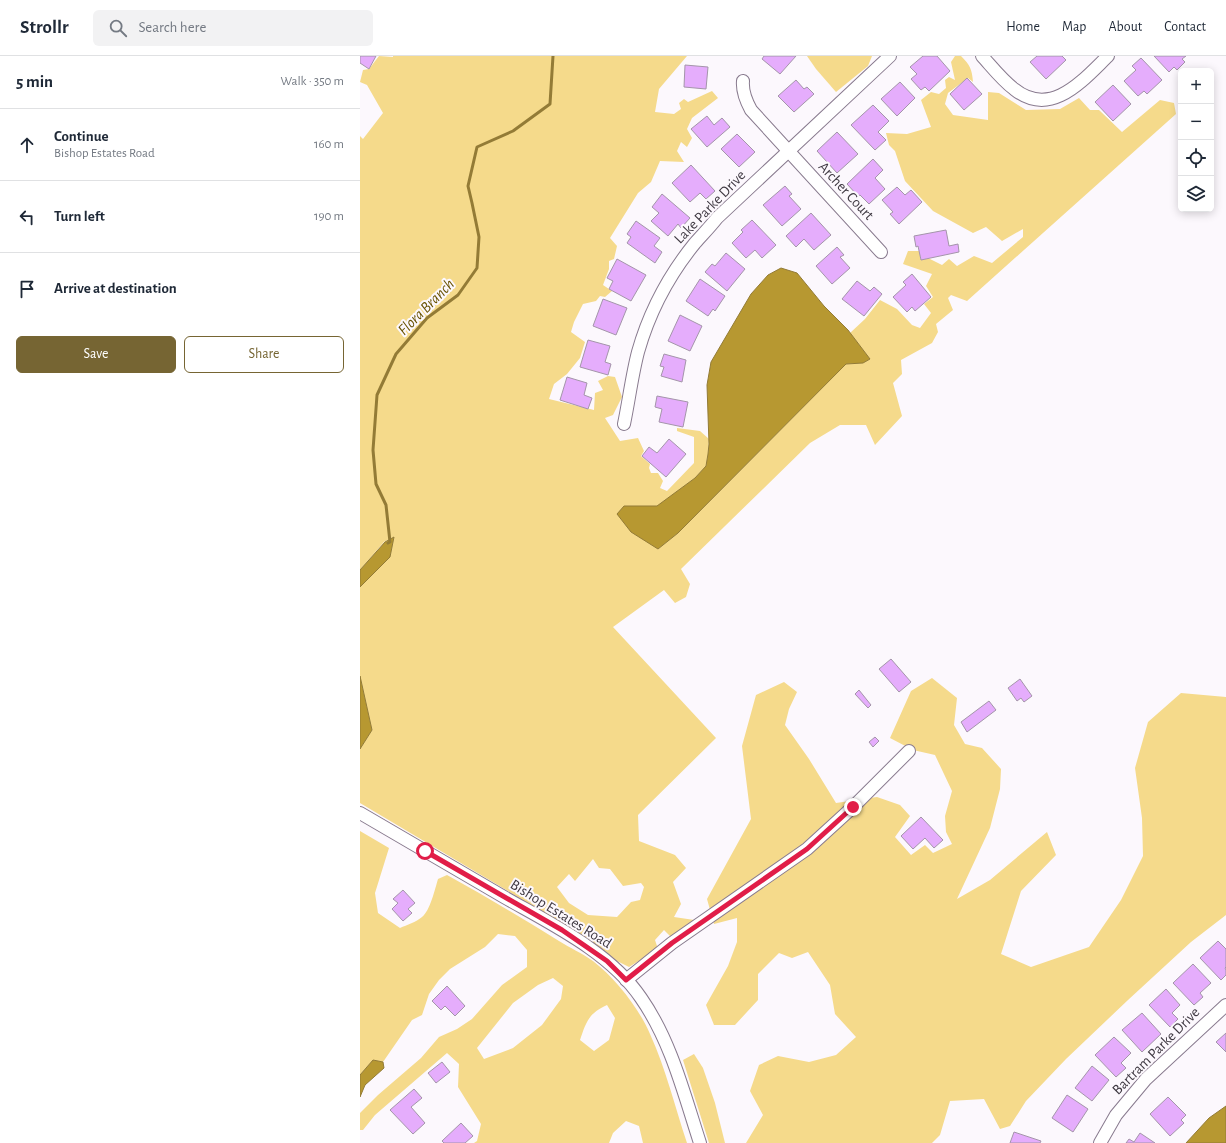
<!DOCTYPE html>
<meta charset="utf-8">
<style>
:root{--surface:#fff;--page:#f2f2f3;--text:#1f2937;--muted:#747a83;--line:#e0e1e3;--accent:#766533}
body{margin:0;font-family:"Alegreya Sans",sans-serif;background:var(--page);color:var(--text)}
.controls{position:absolute;right:12px;top:12px;display:grid;overflow:hidden;border-radius:6px;box-shadow:0 2px 10px #0003}
.controls button{width:36px;height:36px;display:grid;place-items:center;padding:0;border:0;border-bottom:1px solid var(--line);background:var(--surface);color:var(--text);font:20px sans-serif}
.stop{position:absolute;width:12px;height:12px;margin:-9px;border:3px solid #e11d48;border-radius:50%;background:#fff}
.stop.end{background:#e11d48;border-color:#fff;box-shadow:0 1px 4px #0008}
.list{margin:0;padding:0;list-style:none}
h2{display:flex;justify-content:space-between;align-items:center;height:52px;margin:0;padding:0 16px;font-size:17px}
h2 small{font-size:13px;font-weight:400;color:var(--muted)}
.list li{display:grid;grid-template-columns:26px 1fr auto;gap:12px;align-items:center;box-sizing:border-box;height:72px;padding:0 16px;border-top:1px solid var(--line)}
.list b{display:block;font-size:15px;white-space:nowrap}
.list p{margin:0;font-size:13px;white-space:nowrap;color:var(--muted)}
.list em{font-size:13px;font-style:normal;color:var(--muted)}
.actions{display:flex;gap:8px;padding:12px 16px}
.actions a{flex:1;padding:9px 0;border:1px solid var(--accent);border-radius:6px;text-align:center;font-size:14px;color:var(--accent)}
.actions .main{background:var(--accent);color:#fff}
.icon{flex:none;width:22px;height:22px;fill:none;stroke:currentColor;stroke-width:2;stroke-linecap:round;stroke-linejoin:round}
.map{position:relative;flex:none;width:866px;height:1087px;overflow:hidden}
header{display:flex;align-items:center;gap:24px;box-sizing:border-box;height:56px;padding:0 20px;background:var(--surface);border-bottom:1px solid var(--line)}
header strong{font-size:19px}
nav{display:flex;gap:22px;margin-inline-start:auto;font-size:14px}
.search{width:280px;height:36px;background:var(--page);display:flex;align-items:center;gap:10px;box-sizing:border-box;padding:0 14px;border-radius:6px;color:var(--muted);font-size:15px}
main{display:flex}
aside{flex:1;background:var(--surface)}
.map>svg:first-child{display:block}
</style>
<header>
<strong>Strollr</strong>
<div class="search"><svg class="icon" aria-label="search" viewBox="0 0 24 24"><circle cx="10" cy="10" r="6"/><path d="M15 15l6 6"/></svg>Search here</div>
<nav><a>Home</a><a>Map</a><a>About</a><a>Contact</a></nav>
</header>
<main>
<aside>
<h2>5 min<small>Walk · 350 m</small></h2>
<ul class="list">
<li><svg class="icon" aria-label="ahead" viewBox="0 0 24 24"><path d="M12 20V5M6 11l6-6 6 6"/></svg><div><b>Continue</b><p>Bishop Estates Road</p></div><em>160 m</em></li>
<li><svg class="icon" aria-label="left" viewBox="0 0 24 24"><path d="M17 20v-9H6M10 6l-5 5 5 5"/></svg><div><b>Turn left</b></div><em>190 m</em></li>
<li><svg class="icon" aria-label="arrive" viewBox="0 0 24 24"><path d="M6 21V4h12l-3 4 3 4H6"/></svg><div><b>Arrive at destination</b></div></li>
</ul>
<div class="actions"><a class="main">Save</a><a>Share</a></div>
</aside>
<div class="map">
<svg width="866" height="1087" viewBox="0 0 866 1087">
<rect width="100%" height="100%" fill="#fcf8fd"/>
<!-- green -->
<g fill="#f5da8b" fill-rule="evenodd">
<path d="M19 0 33 1V0H327L299 33 295 56 314 58 321 53 319 47 324 43 328 46 352 35 358 42 332 62 327 73 332 82 327 91 321 86 317 95 324 106 300 105 291 126 278 137 250 182 257 190 254 203 249 205V213L243 229 252 235 245 241 240 240 236 245 223 248 214 266 211 276 225 286 220 302 207 318 194 328 189 343 234 354 235 337 243 334 238 325 248 320 255 321 262 341 253 359 245 362 260 385 278 382 284 395 281 400 290 408 289 412 291 417H298L303 425 300 432 307 435 334 407V381L317 375V372L340 375 349 383 348 398 346 410 335 422 297 451 264 450 298 493 318 477 486 308 503 307 510 303 490 277 505 263 520 244 537 253 552 269 560 272 571 257 564 248 573 241 566 230 572 218 543 208 548 195H560V203H570L582 209 589 203 597 210 614 200 632 207 663 181V173L642 185 626 171 613 177 573 155 545 125 535 95 529 89 526 77 547 78 571 71 561 44 571 36 579 38 586 32 585 24 589 21 595 24 591 6 595 0H601C610 9 612 13 613 26L608 22 588 37 585 48 593 59 628 64V36L639 37 666 54 700 53 719 42 730 54H739L762 76 800 44 814 47 816 58 607 245 591 239 588 242 593 254 576 268 578 276 572 287 541 304 542 318 533 327 542 360 515 389 506 369H480L450 387 321 513 330 528 326 541 315 547 304 534 253 571 356 682 278 759 279 785 315 799 326 812 313 826 321 848 314 861 341 865 313 883 304 874 295 884 298 893 269 911 257 905 230 884 0 747V693L12 674 0 620V531L30 501 34 481 24 486 0 514V80L3 83 23 57 7 29 0 26 3 14 9 13ZM233 803 239 812 250 813 263 830 281 827 284 831 280 844 271 846 257 861 228 859 209 847 197 831 209 818 215 825Z"/>
<polygon points="447,0 512,0 508,10 476,36 456,13"/>
<polygon points="572,622 597,642 594,669 605,688 622,692 641,713 640,733 630,772 597,843 630,824 687,776 696,799 661,835 641,898 671,911 729,891 761,844 783,800 782,762 775,712 788,666 821,637 866,641 866,859 831,886 768,944 706,1003 666,1045 650,1070 640,1073 624,1043 590,1045 580,1079 572,1087 386,1087 403,1059 390,1035 399,1009 418,1000 449,1006 476,999 496,981 475,958 470,929 448,896 432,902 419,897 398,918 398,944 375,969 354,969 346,949 368,910 377,886 377,862 354,868 347,843 391,763 382,690 396,639 424,626 437,636 429,653 425,669 449,703 476,747 517,741 540,749 550,760 535,781 551,799 565,789 573,797 592,788 586,776 585,760 592,735 575,699 553,694 530,682 551,635"/>
<path d="M0 775 29 792 15 837 18 857 40 872C47 869 56 866 62 861 70 855 75 833 78 823L87 819C125 840 162 862 199 885 210 892 222 897 233 905 255 922 279 952 290 978 306 1013 315 1051 327 1087H283L279 1070 266 1065 253 1077 249 1087H114L117 1085 121 1068 98 1031 99 1008 87 997 15 1059 3 1074H0V1057L18 1039 61 1002 79 981 97 973 112 963 142 929 167 911V894L155 880 138 878 125 891 90 913 79 924 69 938 62 959 52 964 23 1006 13 1004 0 1019ZM193 922 203 930 201 943 182 969 153 992 124 1003 117 992 153 947 178 929ZM247 949 255 962 249 984 234 995 220 984C226 966 229 957 247 949Z"/>
<polygon points="334,998 343,1012 355,1047 365,1087 349,1087 323,1004"/>
</g>
<!-- water -->
<g fill="#b79831" stroke="#937b36">
<polygon points="421,212 437,217 464,250 488,274 510,303 503,307 486,308 318,477 298,493 271,476 257,458 264,450 297,450 335,422 346,410 348,398 349,388 347,329 351,306 391,238 408,219"/>
<polygon points="34,481 30,501 0,531 0,514 25,486"/>
<polygon points="0,620 12,674 0,693"/>
<polygon points="13,1004 23,1006 24,1012 5,1029 0,1041 0,1019"/>
<polygon points="866,1050 866,1087 826,1087 849,1062"/>
</g>
<g fill="none" stroke-linecap="round" stroke-linejoin="round">
<!-- stream -->
<polyline stroke="#937b36" stroke-width="3" points="28,487 30,486 26,449 16,428 13,394 17,339 36,298 67,262 98,239 117,212 119,181 112,147 108,130 117,91 153,75 190,48 193,0"/>
</g>
<!-- building -->
<g fill="#e5adfc" stroke="#a495aa">
<polygon points="0,0 16,0 9,13 0,7"/>
<polygon points="404,0 436,0 420,18 402,3"/>
<polygon points="563,0 577,0 590,15 569,35 565,31 561,34 551,23 557,18 550,11"/>
<polygon points="677,0 702,0 706,4 686,23 670,6"/>
<polygon points="794,0 826,0 822,3 825,6 817,14 814,11 809,16"/>
<polygon points="781,2 802,24 787,38 784,35 778,40 764,25 776,14 772,10"/>
<polygon points="325,9 348,11 346,33 324,31"/>
<polygon points="607,22 622,38 604,54 590,38"/>
<polygon points="436,24 444,33 447,31 454,38 434,56 418,40"/>
<polygon points="540,26 555,42 537,60 521,43"/>
<polygon points="753,29 771,48 753,65 735,46"/>
<polygon points="513,49 529,65 518,76 526,84 515,94 491,69"/>
<polygon points="347,60 354,69 362,62 370,71 347,91 331,73"/>
<polygon points="477,76 498,98 477,117 457,95"/>
<polygon points="377,78 395,96 379,111 361,93"/>
<polygon points="513,103 523,114 515,122 525,133 509,148 500,139 498,140 487,128"/>
<polygon points="331,109 355,135 346,143 340,137 330,146 312,127"/>
<polygon points="425,130 432,138 429,140 441,153 422,170 403,149"/>
<polygon points="537,131 545,139 551,134 562,146 539,168 530,158 533,156 522,144"/>
<polygon points="302,138 330,162 321,172 318,168 308,180 291,165 299,157 292,151"/>
<polygon points="451,157 471,179 454,194 444,183 436,191 426,180"/>
<polygon points="392,164 416,189 402,202 395,194 386,202 372,187 383,176 381,174"/>
<polygon points="276,165 300,182 294,190 302,196 295,207 267,187 271,181 267,178"/>
<polygon points="586,174 589,190 598,188 599,196 561,204 558,190 556,191 554,180"/>
<polygon points="477,191 484,199 480,201 490,212 472,228 456,210"/>
<polygon points="366,197 385,213 367,235 345,216 352,208 355,210"/>
<polygon points="257,203 286,219 271,245 249,233 253,225 247,222"/>
<polygon points="552,218 571,241 555,255 552,251 547,256 533,241 546,229 543,226"/>
<polygon points="340,223 365,240 355,255 353,253 348,260 326,245"/>
<polygon points="497,225 510,235 514,231 522,238 504,260 482,243"/>
<polygon points="243,243 267,252 256,279 233,270"/>
<polygon points="320,259 342,270 330,295 308,285"/>
<polygon points="228,284 250,290 245,306 251,308 248,319 220,311"/>
<polygon points="304,298 326,304 322,326 301,320 304,311 300,310"/>
<polygon points="207,321 227,327 224,339 232,342 228,353 200,344"/>
<polygon points="297,340 328,346 323,371 299,366 302,353 295,351"/>
<polygon points="309,383 326,398 306,421 282,400 289,391 297,397"/>
<polygon points="531,603 551,626 539,636 519,613"/>
<polygon points="660,623 672,640 664,646 661,642 657,645 648,632"/>
<polygon points="499,634 511,649 508,652 495,638"/>
<polygon points="629,645 636,654 607,676 601,666"/>
<polygon points="515,681 519,685 513,691 509,686"/>
<polygon points="561,761 583,784 574,792 565,782 553,793 541,780"/>
<polygon points="43,834 55,847 48,853 52,857 43,865 32,853 38,847 33,843"/>
<polygon points="858,885 866,893 866,911 865,912 866,914 866,919 861,924 840,902"/>
<polygon points="833,908 851,927 840,937 843,941 834,949 813,927"/>
<polygon points="87,930 105,950 95,960 85,950 81,954 72,945"/>
<polygon points="806,933 820,949 812,957 818,963 810,971 789,949"/>
<polygon points="782,957 801,978 782,996 762,974"/>
<polygon points="866,977 866,996 856,986"/>
<polygon points="754,981 771,997 761,1007 766,1012 756,1021 735,999"/>
<polygon points="82,1006 90,1016 76,1027 68,1017"/>
<polygon points="732,1010 749,1024 732,1045 715,1032"/>
<polygon points="54,1033 62,1042 51,1051 65,1067 53,1078 30,1054"/>
<polygon points="707,1039 728,1053 713,1076 692,1062"/>
<polygon points="808,1041 826,1059 821,1064 824,1067 810,1080 790,1058"/>
<polygon points="101,1067 113,1080 105,1087 84,1087 82,1085"/>
<polygon points="654,1076 681,1085 680,1087 650,1087"/>
<polygon points="780,1077 795,1087 766,1087 769,1083 774,1086"/>
</g>
<g fill="none" stroke-linecap="round" stroke-linejoin="round">
<defs>
<g id="minor">
<path d="M622 0C632 11 642 24 654 33 691 63 723 24 748 0"/>
<path d="M383 25C382 36 386 45 391 54L521 196"/>
<path d="M264 368C269 344 272 319 278 296 289 257 309 219 335 187 342 179 350 171 357 162L530 0"/>
<path d="M0 757C48 785 96 813 144 841 191 868 250 896 281 942 311 985 324 1038 340 1087"/>
<polyline points="266,924 312,887 447,793 493,751 549,695"/>
<polyline points="740,1087 756,1059 786,1023 866,949"/>
</g>
</defs>
<!-- minor casing -->
<use href="#minor" stroke="#887a8e" stroke-width="14"/>
<!-- minor -->
<use href="#minor" stroke="#fff" stroke-width="12"/>
</g>
<g fill="none" stroke-linecap="round" stroke-linejoin="round">
<!-- route -->
<polyline stroke="#e11d48" stroke-width="5" points="65,795 202,874 247,905 266,924 312,887 447,793 493,751"/>
</g>
<g text-anchor="middle" dominant-baseline="central" stroke-width="4" stroke-linejoin="round" paint-order="stroke">
<!-- street labels -->
<g font-size="15" fill="#3e3841" stroke="#fcf8fd">
<text transform="translate(486 135) rotate(47)">Archer Court</text>
<text transform="translate(350 151) rotate(-46)">Lake Parke Drive</text>
<text transform="translate(201 858) rotate(32)">Bishop Estates Road</text>
<text transform="translate(796 995) rotate(-45)">Bartram Parke Drive</text>
</g>
<!-- water labels -->
<g font-size="16" font-style="italic" fill="#685200" stroke="#fcf8fd">
<text transform="translate(66 251) rotate(-45)">Flora Branch</text>
</g>
</g>
</svg>
<div class="controls">
<button>+</button>
<button>−</button>
<button><svg class="icon" aria-label="locate" viewBox="0 0 24 24"><circle cx="12" cy="12" r="6"/><path d="M12 2v4M12 18v4M2 12h4M18 12h4"/></svg></button>
<button><svg class="icon" aria-label="layers" viewBox="0 0 24 24"><path d="M12 4l9 5-9 5-9-5zM3 14l9 5 9-5"/></svg></button>
</div>
<div class="stop" style="left:65px;top:795px"></div>
<div class="stop end" style="left:493px;top:751px"></div>
</div>
</main>
